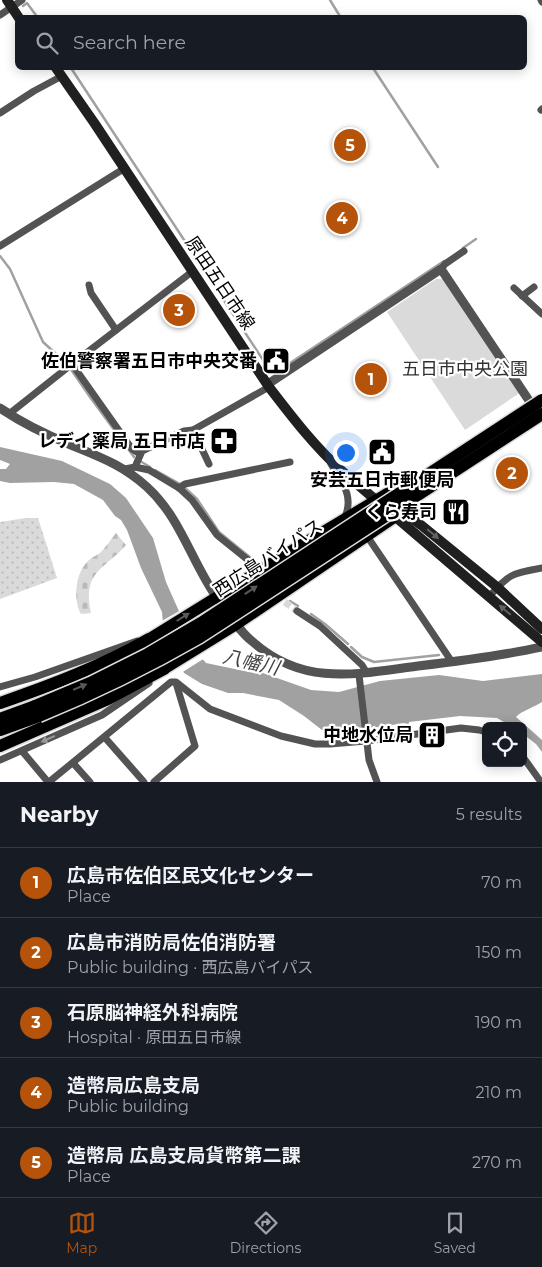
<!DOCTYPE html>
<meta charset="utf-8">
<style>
:root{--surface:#171b24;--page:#20242c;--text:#f1f3f6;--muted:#9ea1a6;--line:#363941;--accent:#b45309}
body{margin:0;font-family:Montserrat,"Noto Sans JP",sans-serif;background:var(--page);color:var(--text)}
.controls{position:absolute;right:15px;bottom:15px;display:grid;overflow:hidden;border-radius:8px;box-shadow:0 2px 12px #0003}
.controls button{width:45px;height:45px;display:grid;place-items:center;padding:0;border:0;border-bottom:1px solid var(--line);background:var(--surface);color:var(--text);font:25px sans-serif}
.you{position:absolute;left:345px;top:452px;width:18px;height:18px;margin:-12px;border:4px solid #fff;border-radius:50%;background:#1a73e8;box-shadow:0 0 0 8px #1a73e833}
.badge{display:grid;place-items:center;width:32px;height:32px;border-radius:50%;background:var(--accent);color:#fff;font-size:16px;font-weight:700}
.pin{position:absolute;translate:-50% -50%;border:2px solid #fff;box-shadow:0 1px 5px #0006}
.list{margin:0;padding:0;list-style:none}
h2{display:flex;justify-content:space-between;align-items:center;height:65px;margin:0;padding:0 20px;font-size:21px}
h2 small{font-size:16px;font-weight:400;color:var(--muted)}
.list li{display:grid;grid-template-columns:32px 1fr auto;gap:15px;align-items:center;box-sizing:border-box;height:70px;padding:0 20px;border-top:1px solid var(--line)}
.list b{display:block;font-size:19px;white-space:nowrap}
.list p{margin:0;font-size:16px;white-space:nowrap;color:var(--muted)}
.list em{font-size:16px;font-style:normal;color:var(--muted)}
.icon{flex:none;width:28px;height:28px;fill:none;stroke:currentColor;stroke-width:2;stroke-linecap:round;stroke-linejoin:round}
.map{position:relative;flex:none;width:542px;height:782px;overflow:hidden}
.search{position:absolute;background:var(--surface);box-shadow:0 2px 12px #0003;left:15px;right:15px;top:15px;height:55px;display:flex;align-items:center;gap:12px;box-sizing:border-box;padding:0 18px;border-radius:8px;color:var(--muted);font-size:19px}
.sheet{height:415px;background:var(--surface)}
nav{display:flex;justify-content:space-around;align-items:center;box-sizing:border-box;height:70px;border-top:1px solid var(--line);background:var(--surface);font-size:14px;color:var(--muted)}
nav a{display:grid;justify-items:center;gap:2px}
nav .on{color:var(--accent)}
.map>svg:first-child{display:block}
</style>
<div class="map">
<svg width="542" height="782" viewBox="0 0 542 782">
<defs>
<pattern id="grass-dots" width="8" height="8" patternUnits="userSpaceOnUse" patternTransform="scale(1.25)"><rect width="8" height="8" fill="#dadada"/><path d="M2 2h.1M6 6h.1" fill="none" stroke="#b9b9b9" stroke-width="1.8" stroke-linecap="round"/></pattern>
<pattern id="cemetery-stones" width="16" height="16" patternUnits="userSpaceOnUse" patternTransform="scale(1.25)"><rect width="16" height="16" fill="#dadada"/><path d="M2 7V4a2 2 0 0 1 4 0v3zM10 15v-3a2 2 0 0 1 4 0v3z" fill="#b9b9b9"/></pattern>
</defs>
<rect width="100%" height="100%" fill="#fff"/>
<!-- grass -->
<polygon fill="url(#grass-dots)" points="26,518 38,518 57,578 0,599 0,522"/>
<!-- cemetery -->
<path fill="url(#cemetery-stones)" d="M116 533 126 545C104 570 82 571 91 613L81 614C73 600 75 573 88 561 91 557 97 556 101 552 106 547 111 539 116 533Z"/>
<!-- park -->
<polygon fill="#dadada" points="436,279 443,279 521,392 465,430 387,312"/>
<!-- water -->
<path fill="#a1a1a1" d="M0 447 62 461 110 484 126 498 153 538 166 582 198 654 206 663 254 673 260 672 311 690 339 692 380 681 439 675 483 681 542 674V702C535 707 521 711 516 717L542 740V752L536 744 523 734V726H511L497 718 460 716 409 722 408 728 405 723 352 731 331 732 322 730 304 716 279 700 243 693H228L202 684 184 673 163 624 162 612 141 568 127 530 121 520 115 516 103 500 74 484 54 482 10 483 0 481V469H6L10 464 0 460Z"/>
<!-- pier -->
<polygon fill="#fff" points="181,610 200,652 205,658 181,673 160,622"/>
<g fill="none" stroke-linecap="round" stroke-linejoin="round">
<!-- stream -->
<g stroke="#a1a1a1" stroke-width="2.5">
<polyline points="330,0 341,18"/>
<polyline points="23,6 27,3 38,18"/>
<polyline points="71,68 269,369 278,371 444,261"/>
<polyline points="373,68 438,167"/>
<polyline points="463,248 476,239"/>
<polyline points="0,256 10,269 43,342 67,364"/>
<polyline points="70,368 90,397 134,457"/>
<polyline points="140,461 150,467"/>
<polyline points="155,470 180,484"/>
<polyline points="185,488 197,499 219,532 256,562"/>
<polyline points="290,601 298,606"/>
<polyline points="311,614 325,624 348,644"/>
<polyline points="351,647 362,657 374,662 439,655"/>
</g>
<!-- minor-tunnel -->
<polyline stroke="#d9d9d9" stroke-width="7" stroke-dasharray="7 3.5" stroke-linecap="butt" points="277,595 282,600 297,611"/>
<defs>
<g id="trunk">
<polyline points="149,639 296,548 398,487"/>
<polyline points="164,669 237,624 392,519"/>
</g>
<g id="motorway">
<path d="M0 703C52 685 102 666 149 639"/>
<polyline points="0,719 35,706"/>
<polyline points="0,730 39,716"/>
<polyline points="0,746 108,699 164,669"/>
</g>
</defs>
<!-- trunk casing -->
<use href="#trunk" stroke="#dbdbdb" stroke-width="14"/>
<!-- motorway casing -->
<use href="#motorway" stroke="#dbdbdb" stroke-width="15"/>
<!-- minor -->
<g stroke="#535353" stroke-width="7">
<polyline points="541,0 542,2"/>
<polyline points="0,15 22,0"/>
<polyline points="541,110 542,109"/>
<polyline points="0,113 34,91 62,76"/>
<polyline points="0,246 125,168"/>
<polyline points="441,269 445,264 464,251"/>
<polyline points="89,285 91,293 116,330"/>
<polyline points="514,288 542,314"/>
<polyline points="522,296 534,287"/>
<polyline points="72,364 132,449 140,454"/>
<polyline points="9,414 72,364 193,271"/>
<polyline points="193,430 209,464"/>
<path d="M331 464C342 483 354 495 345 517"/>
<polyline points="135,467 149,470 179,488 192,500 217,535 248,560"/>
<polyline points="125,469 135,467 142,451 184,431 193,430 269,387"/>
<polyline points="179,488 185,484 290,462"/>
<polyline points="367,536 452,662"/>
<path d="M489 597C508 574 513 573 542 568"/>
<polyline points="297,611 320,626 362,665 367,673"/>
<polyline points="359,675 369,760 377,782"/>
<polyline points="0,687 35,677 137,641"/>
<polyline points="107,740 144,782"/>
<polyline points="22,751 48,782"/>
<polyline points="523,757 541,782"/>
<polyline points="0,760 102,715 149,683"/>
<polyline points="73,763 90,782"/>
<polyline points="49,782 171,682 176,682 210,709 281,736 315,744 330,744 366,741 461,728 479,730 486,732"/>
<polyline points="154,782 195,746 176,683"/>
</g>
<!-- tertiary -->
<g stroke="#535353" stroke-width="9">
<polyline points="268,384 441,269 530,402"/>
<path d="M0 408C22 423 47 435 71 445 100 457 123 465 147 487 181 518 191 561 217 598 228 613 239 631 253 642 304 687 358 674 418 666 460 661 501 656 542 647"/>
</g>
<!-- secondary -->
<g stroke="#202020" stroke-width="10">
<polyline points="7,0 19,18"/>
<path d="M56 68 95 124 269 387C292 417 315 447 343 472L542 642"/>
<polyline points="391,506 403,512 421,525 497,587 542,629"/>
</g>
<!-- trunk -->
<use href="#trunk" stroke="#000" stroke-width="11"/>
<!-- motorway -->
<use href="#motorway" stroke="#000" stroke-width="12"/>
<defs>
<g id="motorway-bridge">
<polyline points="35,706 90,683 148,654 201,623 542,400"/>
<path d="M39 716C95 693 148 667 200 637L542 414"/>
</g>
</defs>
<!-- motorway-bridge casing -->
<use href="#motorway-bridge" stroke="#dbdbdb" stroke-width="15" stroke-linecap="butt"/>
<!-- motorway-bridge -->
<use href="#motorway-bridge" stroke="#000" stroke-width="12"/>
</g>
<!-- one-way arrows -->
<defs><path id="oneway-solid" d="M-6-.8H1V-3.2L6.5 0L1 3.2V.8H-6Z" transform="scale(1.25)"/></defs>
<g fill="#636363">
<use href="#oneway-solid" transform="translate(433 534) rotate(40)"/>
<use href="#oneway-solid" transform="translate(505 610) rotate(-140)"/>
</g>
<g fill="#595959">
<use href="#oneway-solid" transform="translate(251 590) rotate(-33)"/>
<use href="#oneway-solid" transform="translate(183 617) rotate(-32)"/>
<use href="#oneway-solid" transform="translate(80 687) rotate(-23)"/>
</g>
<use fill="#989898" href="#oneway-solid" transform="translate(48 739) rotate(156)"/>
<!-- icons -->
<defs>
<symbol id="civic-square" viewBox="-11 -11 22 22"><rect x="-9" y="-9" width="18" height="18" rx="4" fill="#000" stroke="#fff"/><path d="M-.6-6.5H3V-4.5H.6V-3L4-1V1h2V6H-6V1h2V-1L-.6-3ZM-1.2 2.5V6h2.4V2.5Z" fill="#fff"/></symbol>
<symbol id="pharmacy-square" viewBox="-11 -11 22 22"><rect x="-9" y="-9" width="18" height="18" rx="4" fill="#000" stroke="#fff"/><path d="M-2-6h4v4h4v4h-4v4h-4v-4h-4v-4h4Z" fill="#fff"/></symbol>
<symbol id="restaurant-square" viewBox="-11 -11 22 22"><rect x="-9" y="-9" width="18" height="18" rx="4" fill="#000" stroke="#fff"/><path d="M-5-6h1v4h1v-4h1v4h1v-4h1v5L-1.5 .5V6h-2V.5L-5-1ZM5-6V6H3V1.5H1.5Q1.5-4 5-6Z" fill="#fff"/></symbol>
<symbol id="building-square" viewBox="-11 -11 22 22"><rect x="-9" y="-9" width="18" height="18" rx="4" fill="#000" stroke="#fff"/><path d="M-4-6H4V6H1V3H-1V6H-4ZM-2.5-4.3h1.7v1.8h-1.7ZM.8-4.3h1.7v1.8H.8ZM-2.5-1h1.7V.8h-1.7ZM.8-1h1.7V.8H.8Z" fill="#fff"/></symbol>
</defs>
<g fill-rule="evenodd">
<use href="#civic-square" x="260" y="345" width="32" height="32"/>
<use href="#pharmacy-square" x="208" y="425" width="32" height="32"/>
<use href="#civic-square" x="366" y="436" width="32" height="32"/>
<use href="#restaurant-square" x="440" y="496" width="32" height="32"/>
<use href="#building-square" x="416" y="719" width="32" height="32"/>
</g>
<g text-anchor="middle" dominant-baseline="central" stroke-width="4.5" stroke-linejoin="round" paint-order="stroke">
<!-- street labels -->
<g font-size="18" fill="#000" stroke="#fff">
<text transform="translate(220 283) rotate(56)">原田五日市線</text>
<text transform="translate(268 558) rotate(-33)">西広島バイパス</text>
</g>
<!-- poi labels -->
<g font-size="18" font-weight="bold" fill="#000" stroke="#fff" text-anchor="end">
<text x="257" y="361">佐伯警察署五日市中央交番</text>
<text x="205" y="441">レデイ薬局 五日市店</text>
<text x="382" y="480" text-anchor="middle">安芸五日市郵便局</text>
<text x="437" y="512">くら寿司</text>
<text x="413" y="735">中地水位局</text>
</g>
<!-- park labels -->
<g font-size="18" fill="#313131" stroke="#fff">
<text x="465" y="369">五日市中央公園</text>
</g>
<!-- water labels -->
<g font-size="19" font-style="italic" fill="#424242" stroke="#fff">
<text transform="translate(251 662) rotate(13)">八幡川</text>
</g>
</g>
</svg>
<div class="controls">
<button><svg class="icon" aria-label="locate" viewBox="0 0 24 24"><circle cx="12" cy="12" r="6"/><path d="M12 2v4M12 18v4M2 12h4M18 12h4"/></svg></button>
</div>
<div class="you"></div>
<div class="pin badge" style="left:371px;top:379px">1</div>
<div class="pin badge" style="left:512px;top:473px">2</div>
<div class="pin badge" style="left:179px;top:310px">3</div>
<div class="pin badge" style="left:342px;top:218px">4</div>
<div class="pin badge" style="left:350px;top:145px">5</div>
<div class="search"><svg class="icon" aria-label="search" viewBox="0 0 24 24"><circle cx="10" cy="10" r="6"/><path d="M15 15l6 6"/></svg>Search here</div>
</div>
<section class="sheet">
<h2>Nearby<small>5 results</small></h2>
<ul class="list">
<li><span class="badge">1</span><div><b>広島市佐伯区民文化センター</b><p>Place</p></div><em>70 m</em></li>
<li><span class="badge">2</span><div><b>広島市消防局佐伯消防署</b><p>Public building · 西広島バイパス</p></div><em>150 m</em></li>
<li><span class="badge">3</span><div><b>石原脳神経外科病院</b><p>Hospital · 原田五日市線</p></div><em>190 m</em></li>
<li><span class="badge">4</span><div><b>造幣局広島支局</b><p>Public building</p></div><em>210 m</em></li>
<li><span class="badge">5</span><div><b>造幣局 広島支局貨幣第二課</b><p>Place</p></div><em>270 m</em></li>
</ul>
</section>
<nav>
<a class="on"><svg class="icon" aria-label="map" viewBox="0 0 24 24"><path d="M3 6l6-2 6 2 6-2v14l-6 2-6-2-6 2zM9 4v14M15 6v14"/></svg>Map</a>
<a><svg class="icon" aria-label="directions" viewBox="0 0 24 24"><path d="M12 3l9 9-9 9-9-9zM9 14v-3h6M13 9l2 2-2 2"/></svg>Directions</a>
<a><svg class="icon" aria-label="saved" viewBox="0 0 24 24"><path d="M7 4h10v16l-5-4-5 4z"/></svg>Saved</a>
</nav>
